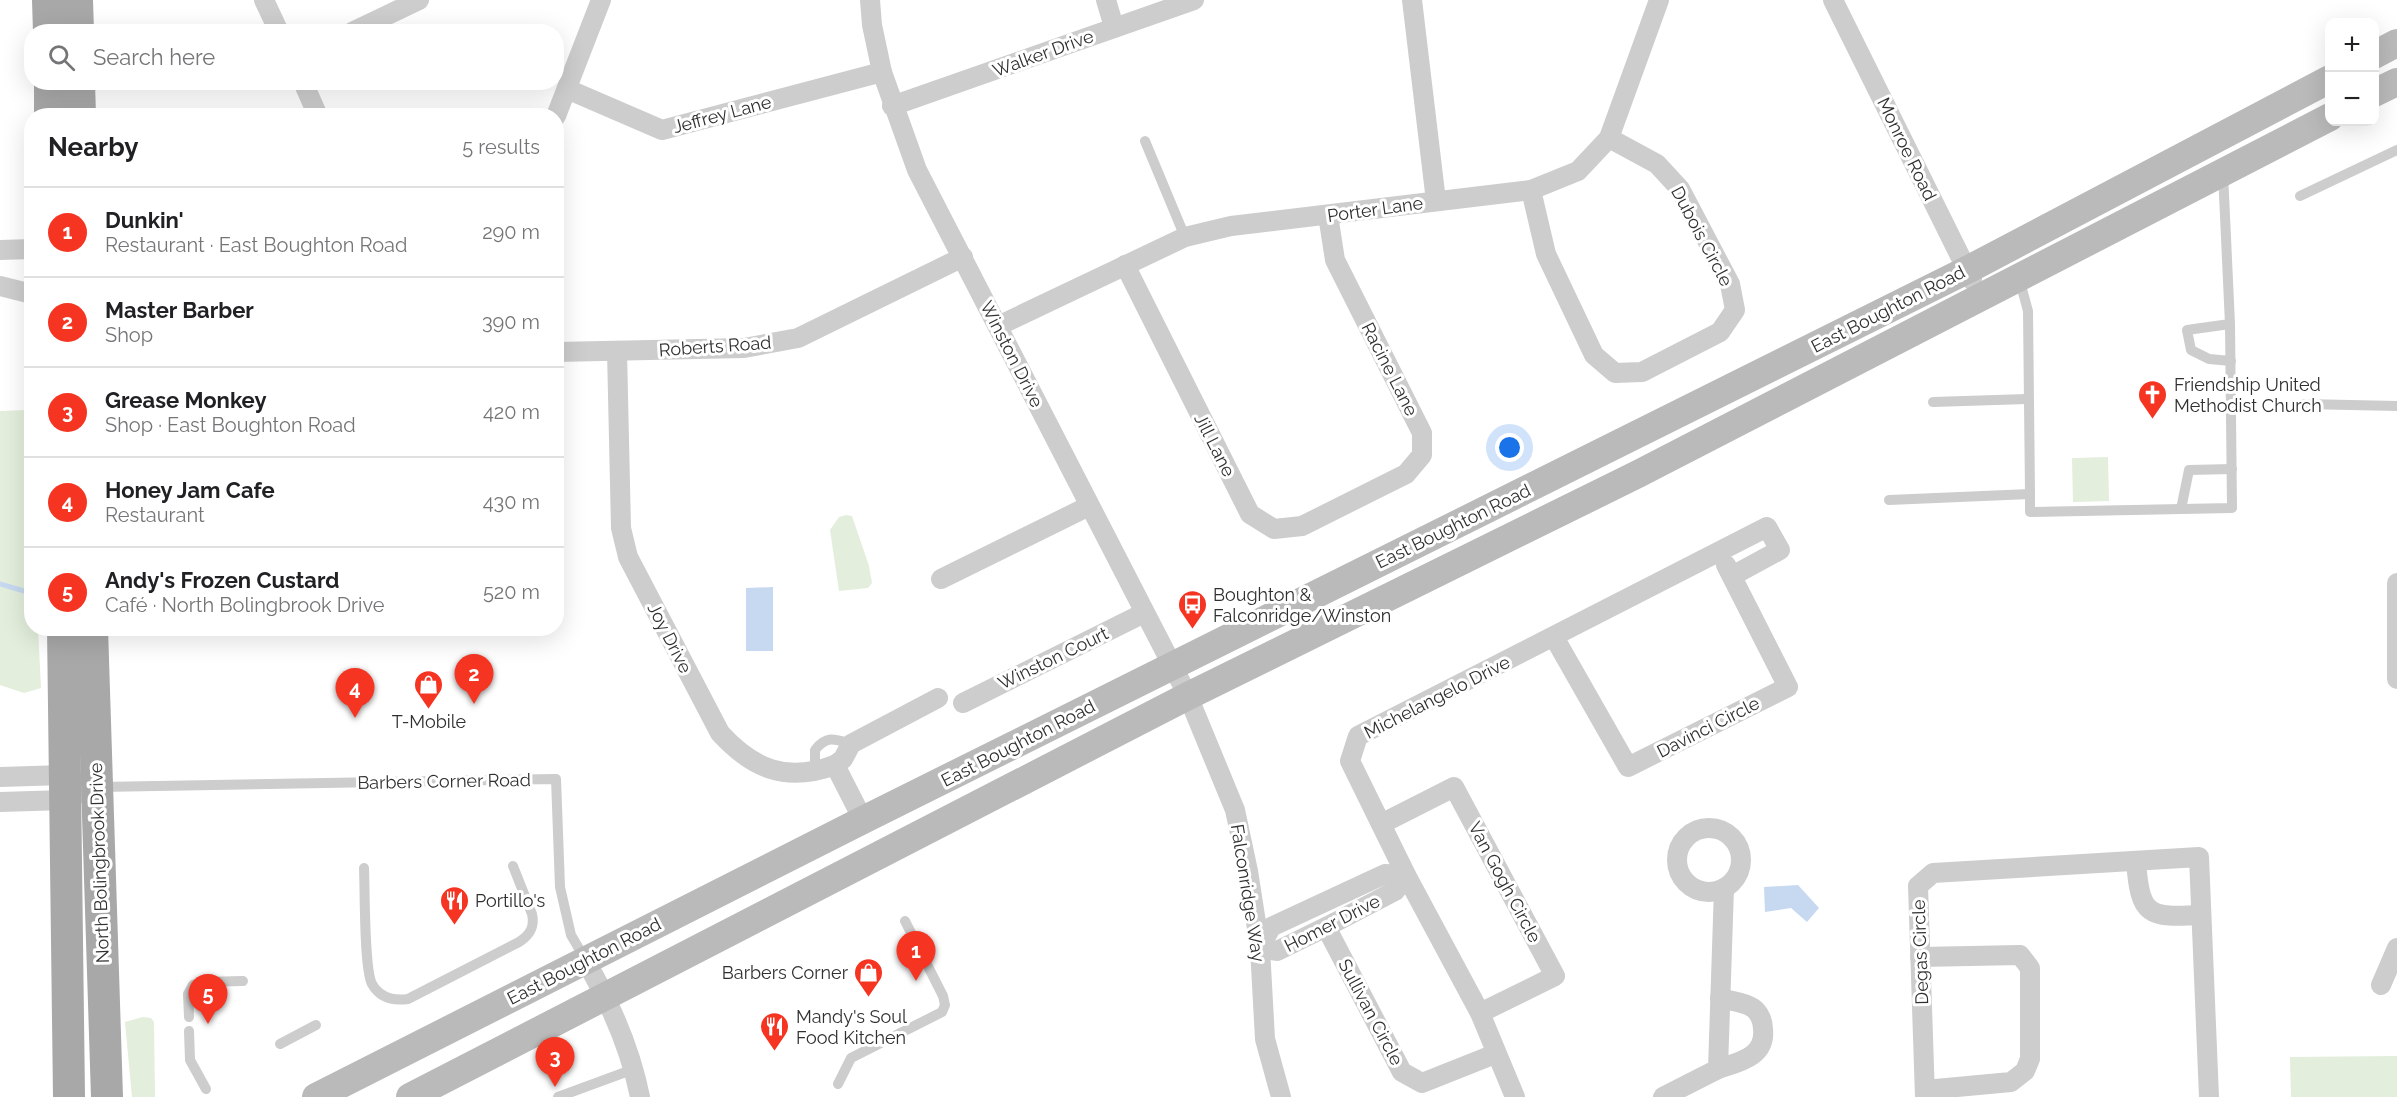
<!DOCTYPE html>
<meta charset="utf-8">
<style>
:root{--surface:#fff;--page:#f2f2f2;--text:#202124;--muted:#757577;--line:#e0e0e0;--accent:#f63422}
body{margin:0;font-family:Raleway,sans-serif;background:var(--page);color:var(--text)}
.controls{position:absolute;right:18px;top:18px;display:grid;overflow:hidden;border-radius:12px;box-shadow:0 6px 24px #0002}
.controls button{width:54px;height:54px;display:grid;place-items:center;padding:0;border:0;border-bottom:2px solid var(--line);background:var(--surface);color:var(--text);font:30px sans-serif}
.you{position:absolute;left:1510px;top:448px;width:21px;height:21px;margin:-15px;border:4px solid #fff;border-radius:50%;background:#1a73e8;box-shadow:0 0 0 9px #1a73e833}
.badge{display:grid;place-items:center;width:39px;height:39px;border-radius:50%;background:var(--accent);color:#fff;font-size:20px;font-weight:700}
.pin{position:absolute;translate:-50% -50px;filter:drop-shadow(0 2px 3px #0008)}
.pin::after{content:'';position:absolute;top:32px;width:21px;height:18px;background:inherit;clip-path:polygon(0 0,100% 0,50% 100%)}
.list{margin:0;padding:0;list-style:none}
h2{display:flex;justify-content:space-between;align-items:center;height:78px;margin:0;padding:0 24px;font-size:26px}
h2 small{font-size:20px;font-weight:400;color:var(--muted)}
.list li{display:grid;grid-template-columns:39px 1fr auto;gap:18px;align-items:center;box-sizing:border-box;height:90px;padding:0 24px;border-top:2px solid var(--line)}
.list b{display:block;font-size:22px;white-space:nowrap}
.list p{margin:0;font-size:20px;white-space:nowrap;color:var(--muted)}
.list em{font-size:20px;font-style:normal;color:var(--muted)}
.icon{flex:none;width:33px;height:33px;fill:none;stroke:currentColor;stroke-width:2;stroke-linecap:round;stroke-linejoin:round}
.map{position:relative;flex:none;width:2397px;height:1097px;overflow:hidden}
.search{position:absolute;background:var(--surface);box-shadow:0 6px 24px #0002;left:24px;top:24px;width:540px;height:66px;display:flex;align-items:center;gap:15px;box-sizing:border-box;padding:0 21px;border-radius:24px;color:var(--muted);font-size:22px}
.panel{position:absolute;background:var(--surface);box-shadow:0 6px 24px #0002;left:24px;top:108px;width:540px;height:528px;border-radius:24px}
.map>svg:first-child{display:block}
</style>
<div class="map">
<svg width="2397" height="1097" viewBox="0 0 2397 1097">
<rect width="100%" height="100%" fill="#fff"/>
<!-- green -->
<g fill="#e3eedc">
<polygon points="27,410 32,500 32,628 38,629 41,688 24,693 0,685 0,411"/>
<polygon points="2108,457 2109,501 2073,502 2072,458"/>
<polygon points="846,515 852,516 869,566 872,583 868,588 839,591 830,530 839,517"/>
<polygon points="143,1017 151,1018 154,1022 155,1097 132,1097 125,1022"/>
<polygon points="2397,1056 2397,1097 2291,1097 2290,1057"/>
</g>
<!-- water -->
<g fill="#c7d9f0">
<polygon points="773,587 773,651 746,651 746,588"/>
<polygon points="1798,885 1819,908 1807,922 1791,908 1765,912 1764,887"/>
</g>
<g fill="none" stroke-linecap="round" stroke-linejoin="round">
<!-- stream -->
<polyline stroke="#c7d9f0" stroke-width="5" points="0,584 24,591 32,589"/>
<!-- service -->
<g stroke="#cdcdcd" stroke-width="10">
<polyline points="1145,141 1185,237"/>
<polyline points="2300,196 2397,150"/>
<polyline points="2230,324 2187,330 2191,350 2209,359 2231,361"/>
<polyline points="1933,402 2027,399"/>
<polyline points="2304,404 2397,406"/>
<polyline points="2030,494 2030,512 2232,508 2230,324 2223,173"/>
<polyline points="1889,500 2030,494 2028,311 2019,278"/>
<polyline points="2181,509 2189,470 2232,469"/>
<path d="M815 772V750C827 735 835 739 851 744"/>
<polyline points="100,787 556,779 560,887 571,935 585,959"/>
<path d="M364 868C365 890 364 969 372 984 380 998 394 1001 408 999L519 942C530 935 535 927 532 914L513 866"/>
<polyline points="189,1017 188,994 193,985 202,982 243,981"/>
<polyline points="189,1031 190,1060 206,1089"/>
<polyline points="280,1044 316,1025"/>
<polyline points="838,1084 851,1058 942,1012 945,1005 943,996 905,921"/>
<polyline points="558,1097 634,1069"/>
</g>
<!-- minor -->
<g stroke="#cdcdcd" stroke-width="20">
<polyline points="264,0 279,32"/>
<polyline points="870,0 872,25 882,72 917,170 1188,696 1235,810 1248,871 1260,948 1265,1039 1281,1097"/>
<polyline points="1106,0 1114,27"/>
<polyline points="1412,0 1436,201"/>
<polyline points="1833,0 1972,280"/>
<polyline points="352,32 419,0"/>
<polyline points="303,82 318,116"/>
<polyline points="567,89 662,130 882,72"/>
<polyline points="892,106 1194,0"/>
<polyline points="556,116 601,0"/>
<polyline points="1531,190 1546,254 1594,355 1615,373 1642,372 1720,332 1735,310 1730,284 1680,189 1657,164 1609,138"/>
<polyline points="0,250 32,249"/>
<polyline points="1125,265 1250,514 1274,529 1302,526 1406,474 1422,455 1422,433 1335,260 1328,215"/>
<polyline points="0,286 32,294"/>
<polyline points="998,326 1185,237 1231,226 1531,190 1578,171 1609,138 1659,0"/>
<path d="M617 351 621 528 628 557 720 733C753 769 786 783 835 765L863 820"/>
<polyline points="556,352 744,348 798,338 963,257"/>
<polyline points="941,579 1089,506"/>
<polyline points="2397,583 2397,679"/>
<polyline points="1554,637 1628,767 1788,687 1726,565"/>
<polyline points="963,703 1144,613"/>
<polyline points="835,765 843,759 851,744 938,698"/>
<polyline points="0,777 64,775 74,779"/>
<polyline points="0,802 65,800 75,796"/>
<polyline points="1381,824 1454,787 1555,976 1480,1013"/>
<circle cx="1709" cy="860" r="32"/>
<path d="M2136 861C2140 916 2148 918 2201 915"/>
<polygon points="1385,874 1406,875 1395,891 1326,927 1277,951 1260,948 1271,927"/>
<polyline points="1326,927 1402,1072 1422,1083 1495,1054"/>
<polyline points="1920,957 2020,955 2030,968 2030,1059 2025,1071 2011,1082 1925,1090"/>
<path d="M585 960C611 1004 630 1047 640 1097"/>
<polyline points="2381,985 2397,948"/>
<path d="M1718 1069C1739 1062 1766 1057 1763 1029 1763 1021 1759 1012 1753 1008 1745 1002 1730 1001 1720 998"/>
<polyline points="1515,1097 1480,1013 1406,875 1350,761 1358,736 1767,527 1780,550 1732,576"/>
<polyline points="1663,1097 1718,1069 1724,888"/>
<polyline points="1925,1097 1918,886 1933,873 2199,857 2209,1097"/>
</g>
<!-- secondary -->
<g stroke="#bababa" stroke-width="28">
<polyline points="2374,55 2397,43"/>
<polyline points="2374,93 2397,82"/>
<polyline points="316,1097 863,820 1967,270 2330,79"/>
<polyline points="410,1097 1188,696 1638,474 2330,117"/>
</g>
<!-- primary -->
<g stroke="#a8a8a8" stroke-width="32">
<polyline points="48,0 49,32"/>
<polyline points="77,0 78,32"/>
<polyline points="50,82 50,116"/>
<polyline points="79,82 80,116"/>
<polyline points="63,628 69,1097"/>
<polyline points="92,628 107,1097"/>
</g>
</g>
<!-- icons -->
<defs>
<symbol id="church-pin" viewBox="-11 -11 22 30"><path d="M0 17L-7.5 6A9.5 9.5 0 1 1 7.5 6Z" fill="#f63422" stroke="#fff"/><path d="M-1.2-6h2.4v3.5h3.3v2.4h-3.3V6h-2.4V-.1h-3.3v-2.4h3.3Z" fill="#fff"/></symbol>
<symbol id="bus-pin" viewBox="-11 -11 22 30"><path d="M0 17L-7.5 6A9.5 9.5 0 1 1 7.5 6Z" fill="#f63422" stroke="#fff"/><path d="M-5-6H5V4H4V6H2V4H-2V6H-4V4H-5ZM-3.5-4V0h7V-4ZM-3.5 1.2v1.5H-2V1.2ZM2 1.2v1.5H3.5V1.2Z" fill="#fff"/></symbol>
<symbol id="shop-pin" viewBox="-11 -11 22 30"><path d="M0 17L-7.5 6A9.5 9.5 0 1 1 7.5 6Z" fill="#f63422" stroke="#fff"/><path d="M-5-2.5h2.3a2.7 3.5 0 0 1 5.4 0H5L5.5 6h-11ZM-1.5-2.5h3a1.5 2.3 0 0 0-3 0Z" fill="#fff"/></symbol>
<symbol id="restaurant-pin" viewBox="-11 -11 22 30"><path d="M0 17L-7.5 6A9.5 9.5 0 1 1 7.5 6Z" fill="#f63422" stroke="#fff"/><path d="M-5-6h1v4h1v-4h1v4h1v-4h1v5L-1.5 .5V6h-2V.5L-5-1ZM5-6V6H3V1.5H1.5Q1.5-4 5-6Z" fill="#fff"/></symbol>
</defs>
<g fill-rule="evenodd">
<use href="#church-pin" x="2136" y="378" width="33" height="45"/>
<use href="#bus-pin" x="1176" y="588" width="33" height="45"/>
<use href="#shop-pin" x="412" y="668" width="33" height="45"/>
<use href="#restaurant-pin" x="438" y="884" width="33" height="45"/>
<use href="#shop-pin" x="852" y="956" width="33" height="45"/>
<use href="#restaurant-pin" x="758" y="1010" width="33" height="45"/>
</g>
<g text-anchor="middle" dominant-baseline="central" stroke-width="6" stroke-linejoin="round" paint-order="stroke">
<!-- street labels -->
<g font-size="18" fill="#303030" stroke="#fff">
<text transform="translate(1043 53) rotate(-20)">Walker Drive</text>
<text transform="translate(722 114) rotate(-15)">Jeffrey Lane</text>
<text transform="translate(1907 149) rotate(64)">Monroe Road</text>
<text transform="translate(1375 209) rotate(-8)">Porter Lane</text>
<text transform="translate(1702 236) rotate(62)">Dubois Circle</text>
<text transform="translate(1888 309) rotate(-27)">East Boughton Road</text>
<text transform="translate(715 346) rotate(-4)">Roberts Road</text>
<text transform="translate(1012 354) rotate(63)">Winston Drive</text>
<text transform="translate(1390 369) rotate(63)">Racine Lane</text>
<text transform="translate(1215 445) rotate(63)">Jill Lane</text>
<text transform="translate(1453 526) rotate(-26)">East Boughton Road</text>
<text transform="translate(670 638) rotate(63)">Joy Drive</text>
<text transform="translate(1053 658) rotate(-26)">Winston Court</text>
<text transform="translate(1437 697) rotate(-27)">Michelangelo Drive</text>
<text transform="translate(1708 727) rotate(-27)">Davinci Circle</text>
<text transform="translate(1018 743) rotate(-27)">East Boughton Road</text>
<text transform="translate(444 781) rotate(-1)">Barbers Corner Road</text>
<text transform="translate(99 863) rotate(-92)">North Bolingbrook Drive</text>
<text transform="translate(1505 882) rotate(62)">Van Gogh Circle</text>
<text transform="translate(1248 893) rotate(81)">Falconridge Way</text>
<text transform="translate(1332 923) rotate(-27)">Homer Drive</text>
<text transform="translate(1920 952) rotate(-92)">Degas Circle</text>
<text transform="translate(584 961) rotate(-27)">East Boughton Road</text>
<text transform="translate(1371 1012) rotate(62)">Sullivan Circle</text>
</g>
<!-- poi labels -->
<g font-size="18" fill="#303030" stroke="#fff" text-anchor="start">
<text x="2174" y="384">Friendship United<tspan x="2174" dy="21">Methodist Church</tspan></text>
<text x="1213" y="594">Boughton &amp;<tspan x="1213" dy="21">Falconridge/Winston</tspan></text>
<text x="429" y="721" text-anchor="middle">T-Mobile</text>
<text x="475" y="900">Portillo's</text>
<text x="848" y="972" text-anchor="end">Barbers Corner</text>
<text x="796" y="1016">Mandy's Soul<tspan x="796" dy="21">Food Kitchen</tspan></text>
</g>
</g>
</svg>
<div class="controls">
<button>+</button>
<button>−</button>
</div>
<div class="you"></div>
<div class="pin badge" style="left:916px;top:981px">1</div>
<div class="pin badge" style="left:474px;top:704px">2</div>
<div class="pin badge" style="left:555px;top:1087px">3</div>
<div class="pin badge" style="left:355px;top:718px">4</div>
<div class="pin badge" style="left:208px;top:1024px">5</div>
<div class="search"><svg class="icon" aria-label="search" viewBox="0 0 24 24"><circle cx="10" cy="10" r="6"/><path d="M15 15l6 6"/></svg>Search here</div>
<section class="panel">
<h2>Nearby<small>5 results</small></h2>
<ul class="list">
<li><span class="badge">1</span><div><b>Dunkin'</b><p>Restaurant · East Boughton Road</p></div><em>290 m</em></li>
<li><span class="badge">2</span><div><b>Master Barber</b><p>Shop</p></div><em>390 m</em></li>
<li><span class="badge">3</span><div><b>Grease Monkey</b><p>Shop · East Boughton Road</p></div><em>420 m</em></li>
<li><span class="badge">4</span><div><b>Honey Jam Cafe</b><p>Restaurant</p></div><em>430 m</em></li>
<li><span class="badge">5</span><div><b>Andy's Frozen Custard</b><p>Café · North Bolingbrook Drive</p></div><em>520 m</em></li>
</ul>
</section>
</div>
